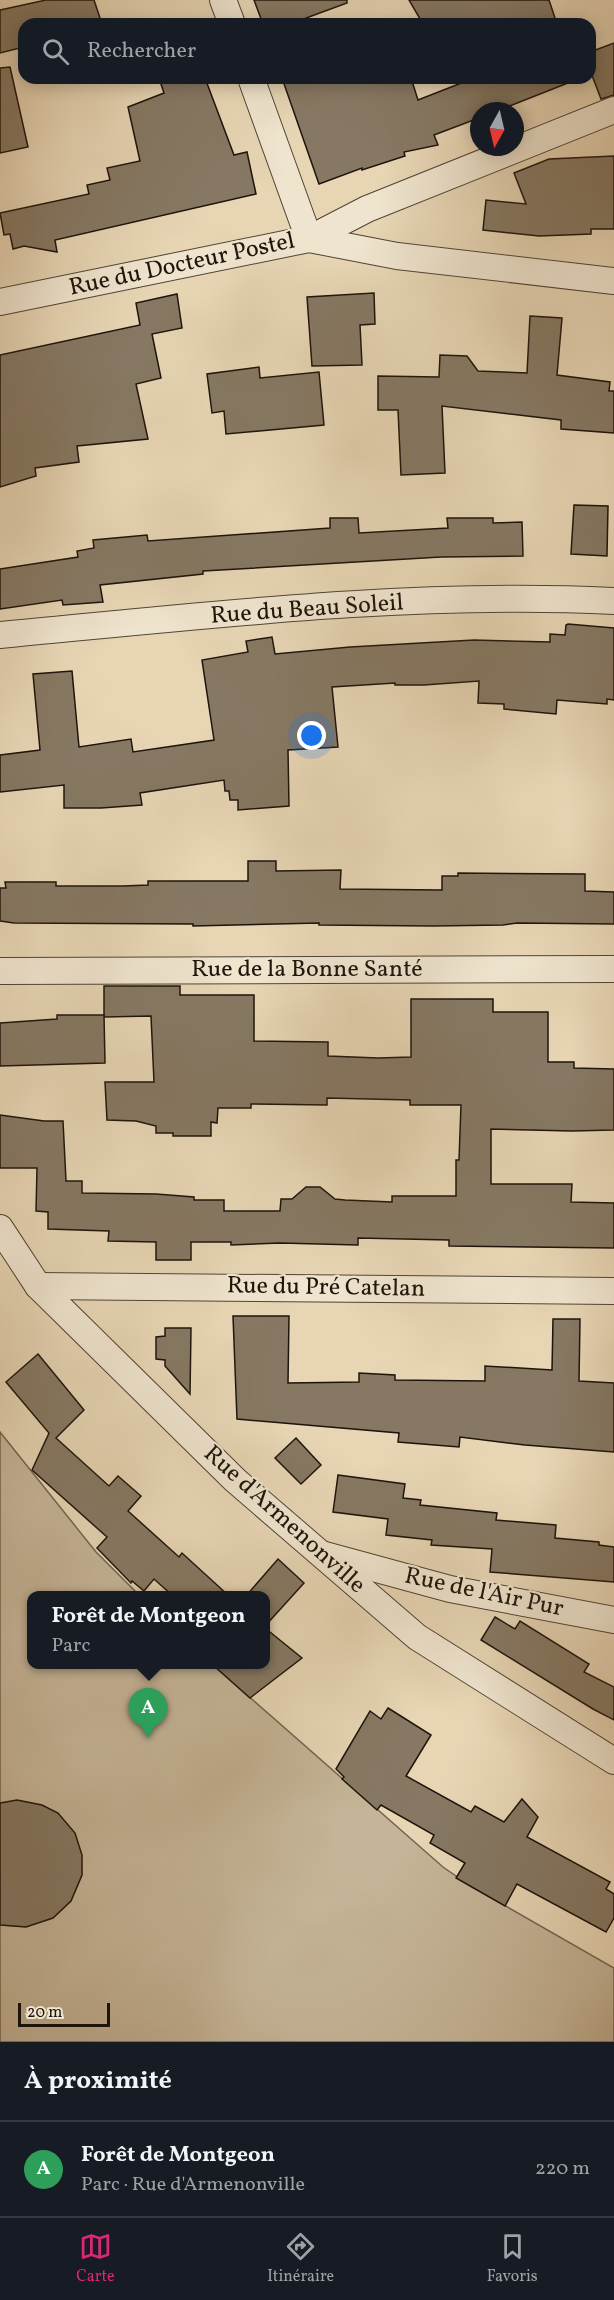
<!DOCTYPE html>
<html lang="fr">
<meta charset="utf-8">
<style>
:root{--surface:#171b24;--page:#242831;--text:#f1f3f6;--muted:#9ea1a6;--line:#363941;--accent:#db2777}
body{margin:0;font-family:Vollkorn,serif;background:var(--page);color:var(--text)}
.compass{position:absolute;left:470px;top:102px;width:54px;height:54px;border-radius:50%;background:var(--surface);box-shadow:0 3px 15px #0003;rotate:188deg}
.scale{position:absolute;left:18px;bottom:15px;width:92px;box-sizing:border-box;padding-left:6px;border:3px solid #1d140b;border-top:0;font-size:16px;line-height:21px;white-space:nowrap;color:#1d140b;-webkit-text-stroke:4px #efe4ce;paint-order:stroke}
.you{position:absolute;left:312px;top:736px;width:21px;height:21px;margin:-15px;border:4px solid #fff;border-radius:50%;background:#1a73e8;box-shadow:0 0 0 9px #1a73e833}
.badge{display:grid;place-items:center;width:39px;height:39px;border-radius:50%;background:var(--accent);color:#fff;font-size:20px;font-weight:700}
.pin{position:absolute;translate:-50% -50px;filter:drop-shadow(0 2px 3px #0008)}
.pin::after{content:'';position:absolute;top:32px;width:21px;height:18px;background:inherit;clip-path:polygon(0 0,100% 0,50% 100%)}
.popup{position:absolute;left:27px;top:1591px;width:243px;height:78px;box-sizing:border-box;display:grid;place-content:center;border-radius:12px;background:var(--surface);filter:drop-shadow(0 2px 4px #0005);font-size:20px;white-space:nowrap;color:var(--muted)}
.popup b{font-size:22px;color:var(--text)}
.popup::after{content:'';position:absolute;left:50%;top:100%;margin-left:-12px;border:12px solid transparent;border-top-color:var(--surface)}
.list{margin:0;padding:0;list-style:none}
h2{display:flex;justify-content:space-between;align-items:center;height:78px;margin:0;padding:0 24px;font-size:26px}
h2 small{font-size:20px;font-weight:400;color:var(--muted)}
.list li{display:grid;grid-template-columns:39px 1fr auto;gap:18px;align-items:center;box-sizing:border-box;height:96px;padding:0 24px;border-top:2px solid var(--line)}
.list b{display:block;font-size:22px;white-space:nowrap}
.list p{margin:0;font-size:20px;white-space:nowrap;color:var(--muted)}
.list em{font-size:20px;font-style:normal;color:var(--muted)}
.icon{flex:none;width:33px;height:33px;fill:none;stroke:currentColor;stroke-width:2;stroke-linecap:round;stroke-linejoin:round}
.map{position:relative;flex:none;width:614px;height:2042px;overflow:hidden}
.search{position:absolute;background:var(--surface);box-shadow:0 3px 15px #0003;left:18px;right:18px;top:18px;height:66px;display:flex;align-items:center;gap:15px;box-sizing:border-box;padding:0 21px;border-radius:18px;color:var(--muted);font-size:22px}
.sheet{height:174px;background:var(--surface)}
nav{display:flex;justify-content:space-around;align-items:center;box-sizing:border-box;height:84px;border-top:2px solid var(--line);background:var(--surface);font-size:16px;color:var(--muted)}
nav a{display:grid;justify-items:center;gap:3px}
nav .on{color:var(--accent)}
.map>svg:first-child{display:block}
</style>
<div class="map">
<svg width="614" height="2042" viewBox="0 0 614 2042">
<rect width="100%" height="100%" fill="#e7d5b4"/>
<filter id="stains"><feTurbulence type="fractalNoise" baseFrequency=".00333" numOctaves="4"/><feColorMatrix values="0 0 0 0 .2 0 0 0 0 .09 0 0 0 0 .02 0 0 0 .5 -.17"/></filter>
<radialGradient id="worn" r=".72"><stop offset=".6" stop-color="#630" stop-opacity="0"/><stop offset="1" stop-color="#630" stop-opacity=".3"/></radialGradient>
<!-- green -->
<polygon fill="#c5b497" stroke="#716451" stroke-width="1.5" points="0,1432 96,1552 139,1595 31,1596 31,1664 213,1665 443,1867 469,1885 614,1968 614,2042 0,2042"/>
<!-- building -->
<g fill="#867863" stroke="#1d140b" stroke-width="1.5">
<polygon points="46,0 94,0 102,24 24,24 24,47 0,53 0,10"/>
<polygon points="254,0 347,0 347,3 290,24 263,24"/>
<polygon points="409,0 549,0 557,24 423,24"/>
<polygon points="614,43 614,95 601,99 590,70 590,52"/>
<polygon points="10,67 28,147 0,153 0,68"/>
<polygon points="159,78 205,78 234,155 247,152 256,194 55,240 57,252 24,246 13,249 10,234 4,235 0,213 89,194 87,185 110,180 107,168 140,161 128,107 164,93"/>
<polygon points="282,78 411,78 418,100 474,78 578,79 497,111 479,111 479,118 434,135 438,145 404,152 405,156 362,170 362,168 319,184"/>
<polygon points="614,156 614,229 591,229 591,234 539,236 483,230 486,200 526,204 514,173 549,159"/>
<polygon points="374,293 375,324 360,325 362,365 312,366 307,297"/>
<polygon points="177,294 182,328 152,334 161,378 136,384 148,439 77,446 79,462 35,468 36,476 0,487 0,355 140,325 136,303"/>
<polygon points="530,316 562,318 557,375 610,382 609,391 614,391 614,433 561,429 561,420 442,406 445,473 401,475 398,410 378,410 378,376 439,377 440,355 467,356 478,371 527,373"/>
<polygon points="259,367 260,378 319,372 324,425 226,434 224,411 212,413 207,374"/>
<polygon points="574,505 608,506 607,556 571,554"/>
<polygon points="330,518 358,518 359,533 448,528 447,518 493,518 493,523 522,522 523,556 441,557 203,571 203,574 100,585 103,602 63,605 62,600 0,609 0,569 78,557 77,551 94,548 93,540 147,535 148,541 330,528"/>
<polygon points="568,624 614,628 614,700 607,699 607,704 557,700 556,714 504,709 504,704 478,703 479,681 424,685 395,685 395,683 332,687 338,747 288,750 289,806 238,810 238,800 230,800 229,791 225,791 224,780 140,793 142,805 101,808 64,808 64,785 0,792 0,755 40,750 33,674 72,671 79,747 131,739 133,752 214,740 202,660 248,652 246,641 272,637 275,654 350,647 474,640 550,642 550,634 565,635 566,625"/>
<polygon points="248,861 276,861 276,871 341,870 340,889 442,890 442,876 458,876 458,873 585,874 585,891 614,892 614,924 517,923 503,925 433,926 319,925 319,923 193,926 193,924 14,923 0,921 0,888 6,888 5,882 56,882 56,886 123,886 148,885 148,881 248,881"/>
<polygon points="104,986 180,986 180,995 254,995 254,1041 328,1042 328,1056 378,1058 411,1057 411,999 493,999 493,1012 548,1012 548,1062 574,1062 574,1068 614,1069 614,1130 572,1131 491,1129 491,1184 572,1184 571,1202 614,1203 614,1248 449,1246 449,1240 358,1238 358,1245 280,1243 231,1245 231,1242 191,1242 191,1260 156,1260 156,1242 108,1241 109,1231 48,1229 48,1212 36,1211 37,1168 0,1168 0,1115 44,1121 63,1121 66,1181 82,1181 82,1193 156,1194 194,1197 194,1200 224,1200 224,1211 280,1211 281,1199 292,1199 306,1187 320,1187 335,1199 345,1200 392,1202 392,1196 456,1196 456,1160 459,1160 461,1105 410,1105 410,1100 327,1098 327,1105 251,1104 251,1108 218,1108 217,1123 211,1122 211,1136 173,1136 173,1133 156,1133 156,1126 136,1121 107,1120 105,1082 154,1082 151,1016 104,1017"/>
<polygon points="57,1015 104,1015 105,1063 0,1066 0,1023 57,1019"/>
<polygon points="233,1316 289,1316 288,1383 359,1382 359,1373 395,1375 395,1380 485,1381 485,1366 552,1370 553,1319 580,1319 579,1381 614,1383 614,1452 525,1445 460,1437 459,1447 398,1442 399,1433 237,1419"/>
<polygon points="165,1328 191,1328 190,1394 165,1366 165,1360 156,1359 156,1337 165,1336"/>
<polygon points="38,1354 84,1410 56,1438 109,1486 118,1476 141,1496 128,1511 179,1557 182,1553 229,1596 173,1596 154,1579 144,1591 132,1581 131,1583 97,1548 107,1537 32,1470 49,1433 6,1382"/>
<polygon points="296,1438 321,1465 301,1484 275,1458"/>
<polygon points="338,1475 405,1484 403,1498 421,1500 420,1505 497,1513 496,1520 556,1525 555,1538 599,1542 599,1545 614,1547 614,1582 490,1572 492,1549 431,1545 432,1540 386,1535 388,1519 333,1512"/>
<polygon points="278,1559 304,1583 265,1626 265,1596 246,1596"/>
<polygon points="495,1617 515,1629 520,1621 589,1664 584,1672 614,1687 614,1720 593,1709 481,1640"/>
<polygon points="265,1628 302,1658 250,1698 213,1665 265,1665"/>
<polygon points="388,1708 431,1735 406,1776 471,1812 475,1806 504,1822 522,1799 538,1817 527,1837 610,1882 606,1889 614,1894 614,1918 606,1932 517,1884 505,1906 456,1878 465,1863 430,1843 434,1835 381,1805 377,1810 342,1779 344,1777 336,1769 370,1711 381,1719"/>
<polygon points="17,1800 42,1805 58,1813 75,1833 82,1855 82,1875 71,1901 53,1918 26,1927 0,1925 0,1803"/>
</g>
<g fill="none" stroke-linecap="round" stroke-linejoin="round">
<defs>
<g id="street">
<polyline points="223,0 232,24"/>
<polyline points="251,78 309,239 367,209 614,110"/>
<polyline points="0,302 309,239 397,256 614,281"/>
<path d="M0 635C202 616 411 591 614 601"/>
<polyline points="0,971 614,969"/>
<polyline points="0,1228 38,1286 235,1480 417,1637 614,1761"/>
<polyline points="38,1286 614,1291"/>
<polyline points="325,1555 450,1589 614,1620"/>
</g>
</defs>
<!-- street casing -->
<use href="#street" stroke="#504435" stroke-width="28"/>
<!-- street -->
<use href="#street" stroke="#efe4ce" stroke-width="26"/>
</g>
<g text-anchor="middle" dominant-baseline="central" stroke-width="4.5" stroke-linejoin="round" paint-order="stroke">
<!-- street labels -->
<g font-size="24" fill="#1d140b" stroke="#efe4ce">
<text transform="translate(182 265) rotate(-12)">Rue du Docteur Postel</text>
<text transform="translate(307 610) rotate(-4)">Rue du Beau Soleil</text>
<text x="307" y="970">Rue de la Bonne Santé</text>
<text transform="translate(326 1288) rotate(1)">Rue du Pré Catelan</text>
<text transform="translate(284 1520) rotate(42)">Rue d'Armenonville</text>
<text transform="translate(484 1593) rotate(12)">Rue de l'Air Pur</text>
</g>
</g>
<rect width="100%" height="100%" filter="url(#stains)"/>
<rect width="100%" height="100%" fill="url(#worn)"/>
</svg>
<svg class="compass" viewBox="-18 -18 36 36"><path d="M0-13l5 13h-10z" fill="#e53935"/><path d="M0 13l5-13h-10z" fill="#9ea1a6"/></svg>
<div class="scale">20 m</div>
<div class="you"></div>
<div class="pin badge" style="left:148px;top:1738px;background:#2e9e5b">A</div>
<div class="popup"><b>Forêt de Montgeon</b>Parc</div>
<div class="search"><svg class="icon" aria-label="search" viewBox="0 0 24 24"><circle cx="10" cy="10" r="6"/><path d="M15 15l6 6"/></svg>Rechercher</div>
</div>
<section class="sheet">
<h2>À proximité<small></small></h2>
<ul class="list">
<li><span class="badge" style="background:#2e9e5b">A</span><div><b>Forêt de Montgeon</b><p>Parc · Rue d'Armenonville</p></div><em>220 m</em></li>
</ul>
</section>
<nav>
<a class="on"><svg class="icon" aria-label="map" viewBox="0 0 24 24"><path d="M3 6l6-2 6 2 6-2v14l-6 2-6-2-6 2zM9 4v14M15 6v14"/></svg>Carte</a>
<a><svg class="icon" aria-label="directions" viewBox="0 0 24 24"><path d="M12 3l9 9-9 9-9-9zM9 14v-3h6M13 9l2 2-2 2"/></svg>Itinéraire</a>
<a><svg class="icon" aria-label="saved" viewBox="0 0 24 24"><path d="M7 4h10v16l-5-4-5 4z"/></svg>Favoris</a>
</nav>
